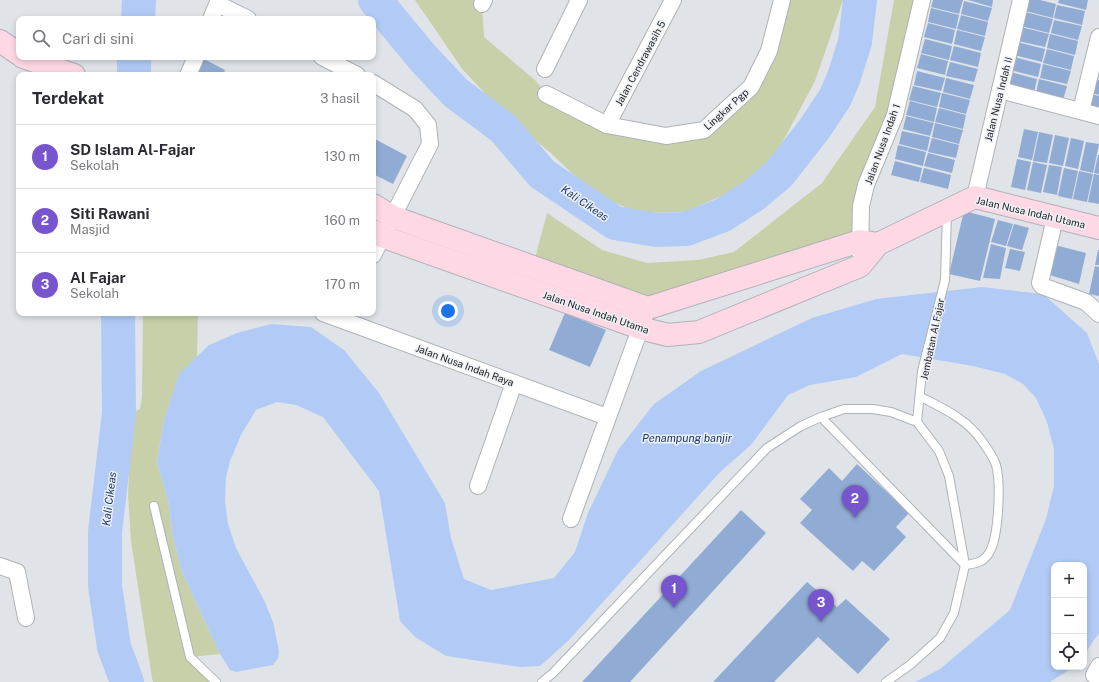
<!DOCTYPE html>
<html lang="id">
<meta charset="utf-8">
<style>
:root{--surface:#fff;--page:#f7f7f7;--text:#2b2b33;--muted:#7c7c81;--line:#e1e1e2;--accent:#7655ce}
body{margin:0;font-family:"Public Sans",sans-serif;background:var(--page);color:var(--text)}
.controls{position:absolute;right:12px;bottom:12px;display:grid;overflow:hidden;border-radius:8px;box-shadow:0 2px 6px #0003}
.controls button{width:36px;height:36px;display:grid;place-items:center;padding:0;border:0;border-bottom:1px solid var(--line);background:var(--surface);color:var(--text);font:20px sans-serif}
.you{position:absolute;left:448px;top:311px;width:14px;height:14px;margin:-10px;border:3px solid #fff;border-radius:50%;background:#1a73e8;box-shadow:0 0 0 6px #1a73e833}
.badge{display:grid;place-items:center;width:26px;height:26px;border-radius:50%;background:var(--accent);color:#fff;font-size:13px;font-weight:700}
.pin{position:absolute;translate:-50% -33px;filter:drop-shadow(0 1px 2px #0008)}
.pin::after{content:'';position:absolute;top:21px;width:14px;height:12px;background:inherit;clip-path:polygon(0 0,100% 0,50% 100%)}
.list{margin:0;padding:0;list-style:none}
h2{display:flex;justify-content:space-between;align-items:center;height:52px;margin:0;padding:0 16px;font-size:17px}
h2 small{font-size:13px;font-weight:400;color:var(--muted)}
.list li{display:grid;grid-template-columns:26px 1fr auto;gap:12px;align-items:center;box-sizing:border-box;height:64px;padding:0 16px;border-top:1px solid var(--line)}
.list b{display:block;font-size:15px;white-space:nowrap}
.list p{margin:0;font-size:13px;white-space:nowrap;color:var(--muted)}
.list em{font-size:13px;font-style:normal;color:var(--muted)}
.icon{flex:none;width:22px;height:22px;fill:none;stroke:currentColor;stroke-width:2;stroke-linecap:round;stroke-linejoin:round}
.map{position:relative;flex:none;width:1099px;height:682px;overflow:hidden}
.search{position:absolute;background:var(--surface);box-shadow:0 2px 6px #0003;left:16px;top:16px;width:360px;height:44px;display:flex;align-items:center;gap:10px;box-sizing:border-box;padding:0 14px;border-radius:8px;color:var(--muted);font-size:15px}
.panel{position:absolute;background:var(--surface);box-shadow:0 2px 6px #0003;left:16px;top:72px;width:360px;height:244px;border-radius:8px}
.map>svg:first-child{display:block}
</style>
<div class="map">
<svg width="1099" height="682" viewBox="0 0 1099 682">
<rect width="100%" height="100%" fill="#e0e4e9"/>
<!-- green -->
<g fill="#c7d0a9">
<polygon points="415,0 479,0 482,4 484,37 536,81 546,94 607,125 704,130 751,87 782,0 843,0 815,81 774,158 731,192 685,212 637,213 590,191 552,154 510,120 463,70"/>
<polygon points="894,0 922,0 866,185 860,241 648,308 533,266 547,213 602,250 647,263 698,260 734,252 822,183 875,107"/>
<polygon points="143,313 198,313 197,357 179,375 164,420 157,462 168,500 173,537 182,572 220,654 191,657 216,682 153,682 152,678 131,541 128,494 132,413 140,409 142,396"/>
</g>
<!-- water -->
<polygon fill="#b1cbf6" points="982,287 1043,294 1087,333 1099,364 1099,633 1084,655 1084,565 1054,565 1054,667 1074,667 1050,682 915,682 940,669 1010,610 1046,519 1054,486 1054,449 1047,422 1036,398 1023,384 1005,374 973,366 902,354 856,377 810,385 788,395 751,445 720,472 568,641 540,666 520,667 446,656 415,637 400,621 379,491 323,417 296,405 277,402 256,410 241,435 230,461 226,477 225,502 228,524 236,548 264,600 273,622 279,651 278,658 273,665 236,672 230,670 220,654 182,572 173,537 168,500 157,462 164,420 179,374 209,345 237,333 271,324 311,327 344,350 379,393 445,503 451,538 464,579 491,590 554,578 575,552 588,513 618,450 654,404 701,371 812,318 876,299"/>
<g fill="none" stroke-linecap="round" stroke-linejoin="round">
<!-- river -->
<g stroke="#b1cbf6" stroke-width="34">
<polyline points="375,0 423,58 456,93 503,128 542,174 615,223 656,230 686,229 723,215 754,195 779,174 815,128 835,98 844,77 855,42 860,0"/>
<polyline points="138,19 139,0"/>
<polyline points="134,75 134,57"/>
<polyline points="118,313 119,413 105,532 105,586 114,647 127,682"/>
</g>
</g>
<!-- building -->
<g fill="#91acd4">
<polygon points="933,0 963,0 959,14 931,7"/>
<polygon points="968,0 993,0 992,7"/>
<polygon points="1027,0 1040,0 1056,4 1053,18 1025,11"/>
<polygon points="1059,0 1088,0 1086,10 1058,3"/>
<polygon points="964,1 992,8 988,21 961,14"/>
<polygon points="1057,5 1085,11 1082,25 1054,18"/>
<polygon points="931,8 959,15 956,29 928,22"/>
<polygon points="1025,12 1053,19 1049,33 1021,26"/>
<polygon points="961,15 988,22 985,36 957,29"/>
<polygon points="1054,20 1082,26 1078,40 1051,33"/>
<polygon points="928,23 955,30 952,44 924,37"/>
<polygon points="1021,27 1049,34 1045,47 1018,41"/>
<polygon points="957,30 985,37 981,51 954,44"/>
<polygon points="1050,34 1078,41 1075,55 1047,48"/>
<polygon points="925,39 952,46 949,60 921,53"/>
<polygon points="1017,42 1045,49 1042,62 1014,55"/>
<polygon points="954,46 981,53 978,67 950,60"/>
<polygon points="1047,49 1074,56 1071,70 1043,63"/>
<polygon points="921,54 948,61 945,75 917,68"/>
<polygon points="1014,57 1041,64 1038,77 1010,70"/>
<polygon points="202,58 225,70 223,75 193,75"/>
<polygon points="950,62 978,69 974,82 946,76"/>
<polygon points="1043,64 1071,71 1067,84 1040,78"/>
<polygon points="917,71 945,78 941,91 914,85"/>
<polygon points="1010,72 1037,79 1034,93 1006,86"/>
<polygon points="946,78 974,85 970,99 943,92"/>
<polygon points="1091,78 1099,80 1099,95 1088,92"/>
<polygon points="1039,79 1067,86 1063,100 1036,93"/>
<polygon points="913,86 941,93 937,107 909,100"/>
<polygon points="942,93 970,100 966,114 939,107"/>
<polygon points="1087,93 1099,96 1099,111 1084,107"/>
<polygon points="910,101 937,108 934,122 906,115"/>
<polygon points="939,108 966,115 963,129 935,122"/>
<polygon points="906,116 934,123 930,136 903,129"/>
<polygon points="935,123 963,130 959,144 932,137"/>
<polygon points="1024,129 1038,132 1032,160 1018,157"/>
<polygon points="902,131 930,137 927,151 899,144"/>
<polygon points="1039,132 1053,135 1047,163 1033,161"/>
<polygon points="1055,135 1069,138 1063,166 1049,163"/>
<polygon points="373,138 407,156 393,184 373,174"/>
<polygon points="932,138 959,145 956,158 928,152"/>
<polygon points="1071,138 1084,141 1078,169 1065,166"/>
<polygon points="1086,142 1099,144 1093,173 1080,170"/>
<polygon points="898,145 926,152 923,166 895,159"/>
<polygon points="928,153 955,160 952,173 924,166"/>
<polygon points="1098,155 1099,155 1099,174 1094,173"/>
<polygon points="1017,159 1031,162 1025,190 1011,187"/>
<polygon points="895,161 922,168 919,182 891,175"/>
<polygon points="1033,162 1047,165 1041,193 1027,190"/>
<polygon points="1049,165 1062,167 1057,195 1043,192"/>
<polygon points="924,168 951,175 948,189 920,182"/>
<polygon points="1064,168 1078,171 1072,199 1058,196"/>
<polygon points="1079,171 1093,174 1087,202 1073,199"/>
<polygon points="1094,174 1099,175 1099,204 1088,202"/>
<polygon points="964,211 995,219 980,281 949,274"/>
<polygon points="998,220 1013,224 1006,246 991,242"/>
<polygon points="1014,224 1029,228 1022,250 1007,246"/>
<polygon points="991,244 1006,248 1000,279 983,278"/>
<polygon points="1051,244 1086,253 1079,284 1043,273"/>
<polygon points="1010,249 1025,252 1020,271 1005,268"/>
<polygon points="1098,250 1099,250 1099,265 1095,265"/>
<polygon points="1095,266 1099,267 1099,296 1089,294"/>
<polygon points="565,313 606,330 590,367 549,350"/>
<polygon points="857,464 909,513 896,527 906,537 874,571 862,561 853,571 800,523 812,510 800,499 829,468 842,481"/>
<polygon points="741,510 766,533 630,682 582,682"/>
<polygon points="807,582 837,607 846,599 890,639 858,674 818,637 774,682 713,682"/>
</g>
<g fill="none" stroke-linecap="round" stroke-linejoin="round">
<defs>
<g id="lane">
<path d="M921 397C944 409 967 419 982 441 987 448 994 458 996 465 1001 483 999 537 989 553 984 562 975 564 965 565"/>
<polyline points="821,417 965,565"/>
<polyline points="917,422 922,371 945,280 947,213"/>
<polyline points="154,506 190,657 216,682"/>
<polyline points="542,682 553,673 767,448 801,426 821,417 844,409 873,409 891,412 917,422 939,451 949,476 965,565 954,613 940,638 910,665 886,682"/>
</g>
<g id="street">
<polyline points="218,4 248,19"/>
<polyline points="482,4 484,0"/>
<polyline points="211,19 219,0"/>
<polyline points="322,57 357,75"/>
<polyline points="545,69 579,0"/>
<polyline points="188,75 196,57"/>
<polyline points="373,83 415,109 428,125 430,144 373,255"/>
<polyline points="1000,90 1099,116"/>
<polyline points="546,94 607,125 666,136 704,130 751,87 769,51 782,0"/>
<polyline points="1081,111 1099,37"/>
<polyline points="607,125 673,0"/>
<polyline points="975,197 1021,0"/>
<polyline points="1055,218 1040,283 1042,286 1086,302 1099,314"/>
<polyline points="860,252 861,206 866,185 895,115 922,0"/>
<polyline points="323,313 607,417"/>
<polyline points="478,486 514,383"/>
<polyline points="571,519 644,318"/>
<polyline points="0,566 17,572 26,618"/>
<polyline points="1099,666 1094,675 1099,677"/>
</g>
<g id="secondary">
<polyline points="0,41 19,54"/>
<polyline points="23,57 74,75"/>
<polyline points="373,205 393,217 648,308 860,241 878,244"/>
<polyline points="373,231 384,237 640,328 668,335 699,332 860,266 878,244 975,197 1099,228"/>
</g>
</defs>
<!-- lane casing -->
<use href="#lane" stroke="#afb2b7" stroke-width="10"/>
<!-- street casing -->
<use href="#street" stroke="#afb2b7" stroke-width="18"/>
<!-- secondary casing -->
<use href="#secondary" stroke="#afb2b7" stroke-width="24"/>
<!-- lane -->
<use href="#lane" stroke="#fff" stroke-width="8"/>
<!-- street -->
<use href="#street" stroke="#fff" stroke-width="16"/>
<!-- secondary -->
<use href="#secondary" stroke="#fed8e4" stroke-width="22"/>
</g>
<g text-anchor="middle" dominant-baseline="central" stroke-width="3" stroke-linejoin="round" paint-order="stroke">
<!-- street labels -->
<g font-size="10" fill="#1e1f21" stroke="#edf1f6">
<text transform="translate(640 63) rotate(-62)">Jalan Cendrawasih 5</text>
<text transform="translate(998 99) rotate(-76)">Jalan Nusa Indah II</text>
<text transform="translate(726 109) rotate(-42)">Lingkar Pgp</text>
<text transform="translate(882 144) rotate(-70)">Jalan Nusa Indah 1</text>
<text transform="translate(1031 212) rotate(13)">Jalan Nusa Indah Utama</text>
<text transform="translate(596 312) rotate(19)">Jalan Nusa Indah Utama</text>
<text transform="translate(932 339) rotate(-78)">Jembatan Al Fajar</text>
<text transform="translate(465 365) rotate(20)">Jalan Nusa Indah Raya</text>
</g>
<!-- water labels -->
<g font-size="11" font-style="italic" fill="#183669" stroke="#edf1f6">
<text transform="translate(585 203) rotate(34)">Kali Cikeas</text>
<text x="687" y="438">Penampung banjir</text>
<text transform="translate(109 499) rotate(-83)">Kali Cikeas</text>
</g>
</g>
</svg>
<div class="controls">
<button>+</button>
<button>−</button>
<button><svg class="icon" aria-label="locate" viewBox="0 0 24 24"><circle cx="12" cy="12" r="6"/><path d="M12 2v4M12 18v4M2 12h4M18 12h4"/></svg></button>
</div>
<div class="you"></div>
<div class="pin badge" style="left:674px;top:608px">1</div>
<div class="pin badge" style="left:855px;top:518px">2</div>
<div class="pin badge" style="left:821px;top:622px">3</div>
<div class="search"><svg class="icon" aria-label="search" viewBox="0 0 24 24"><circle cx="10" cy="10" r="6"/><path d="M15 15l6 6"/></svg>Cari di sini</div>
<section class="panel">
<h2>Terdekat<small>3 hasil</small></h2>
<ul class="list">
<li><span class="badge">1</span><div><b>SD Islam Al-Fajar</b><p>Sekolah</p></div><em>130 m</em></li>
<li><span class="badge">2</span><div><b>Siti Rawani</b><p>Masjid</p></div><em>160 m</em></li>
<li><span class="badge">3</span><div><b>Al Fajar</b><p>Sekolah</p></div><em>170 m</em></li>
</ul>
</section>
</div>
